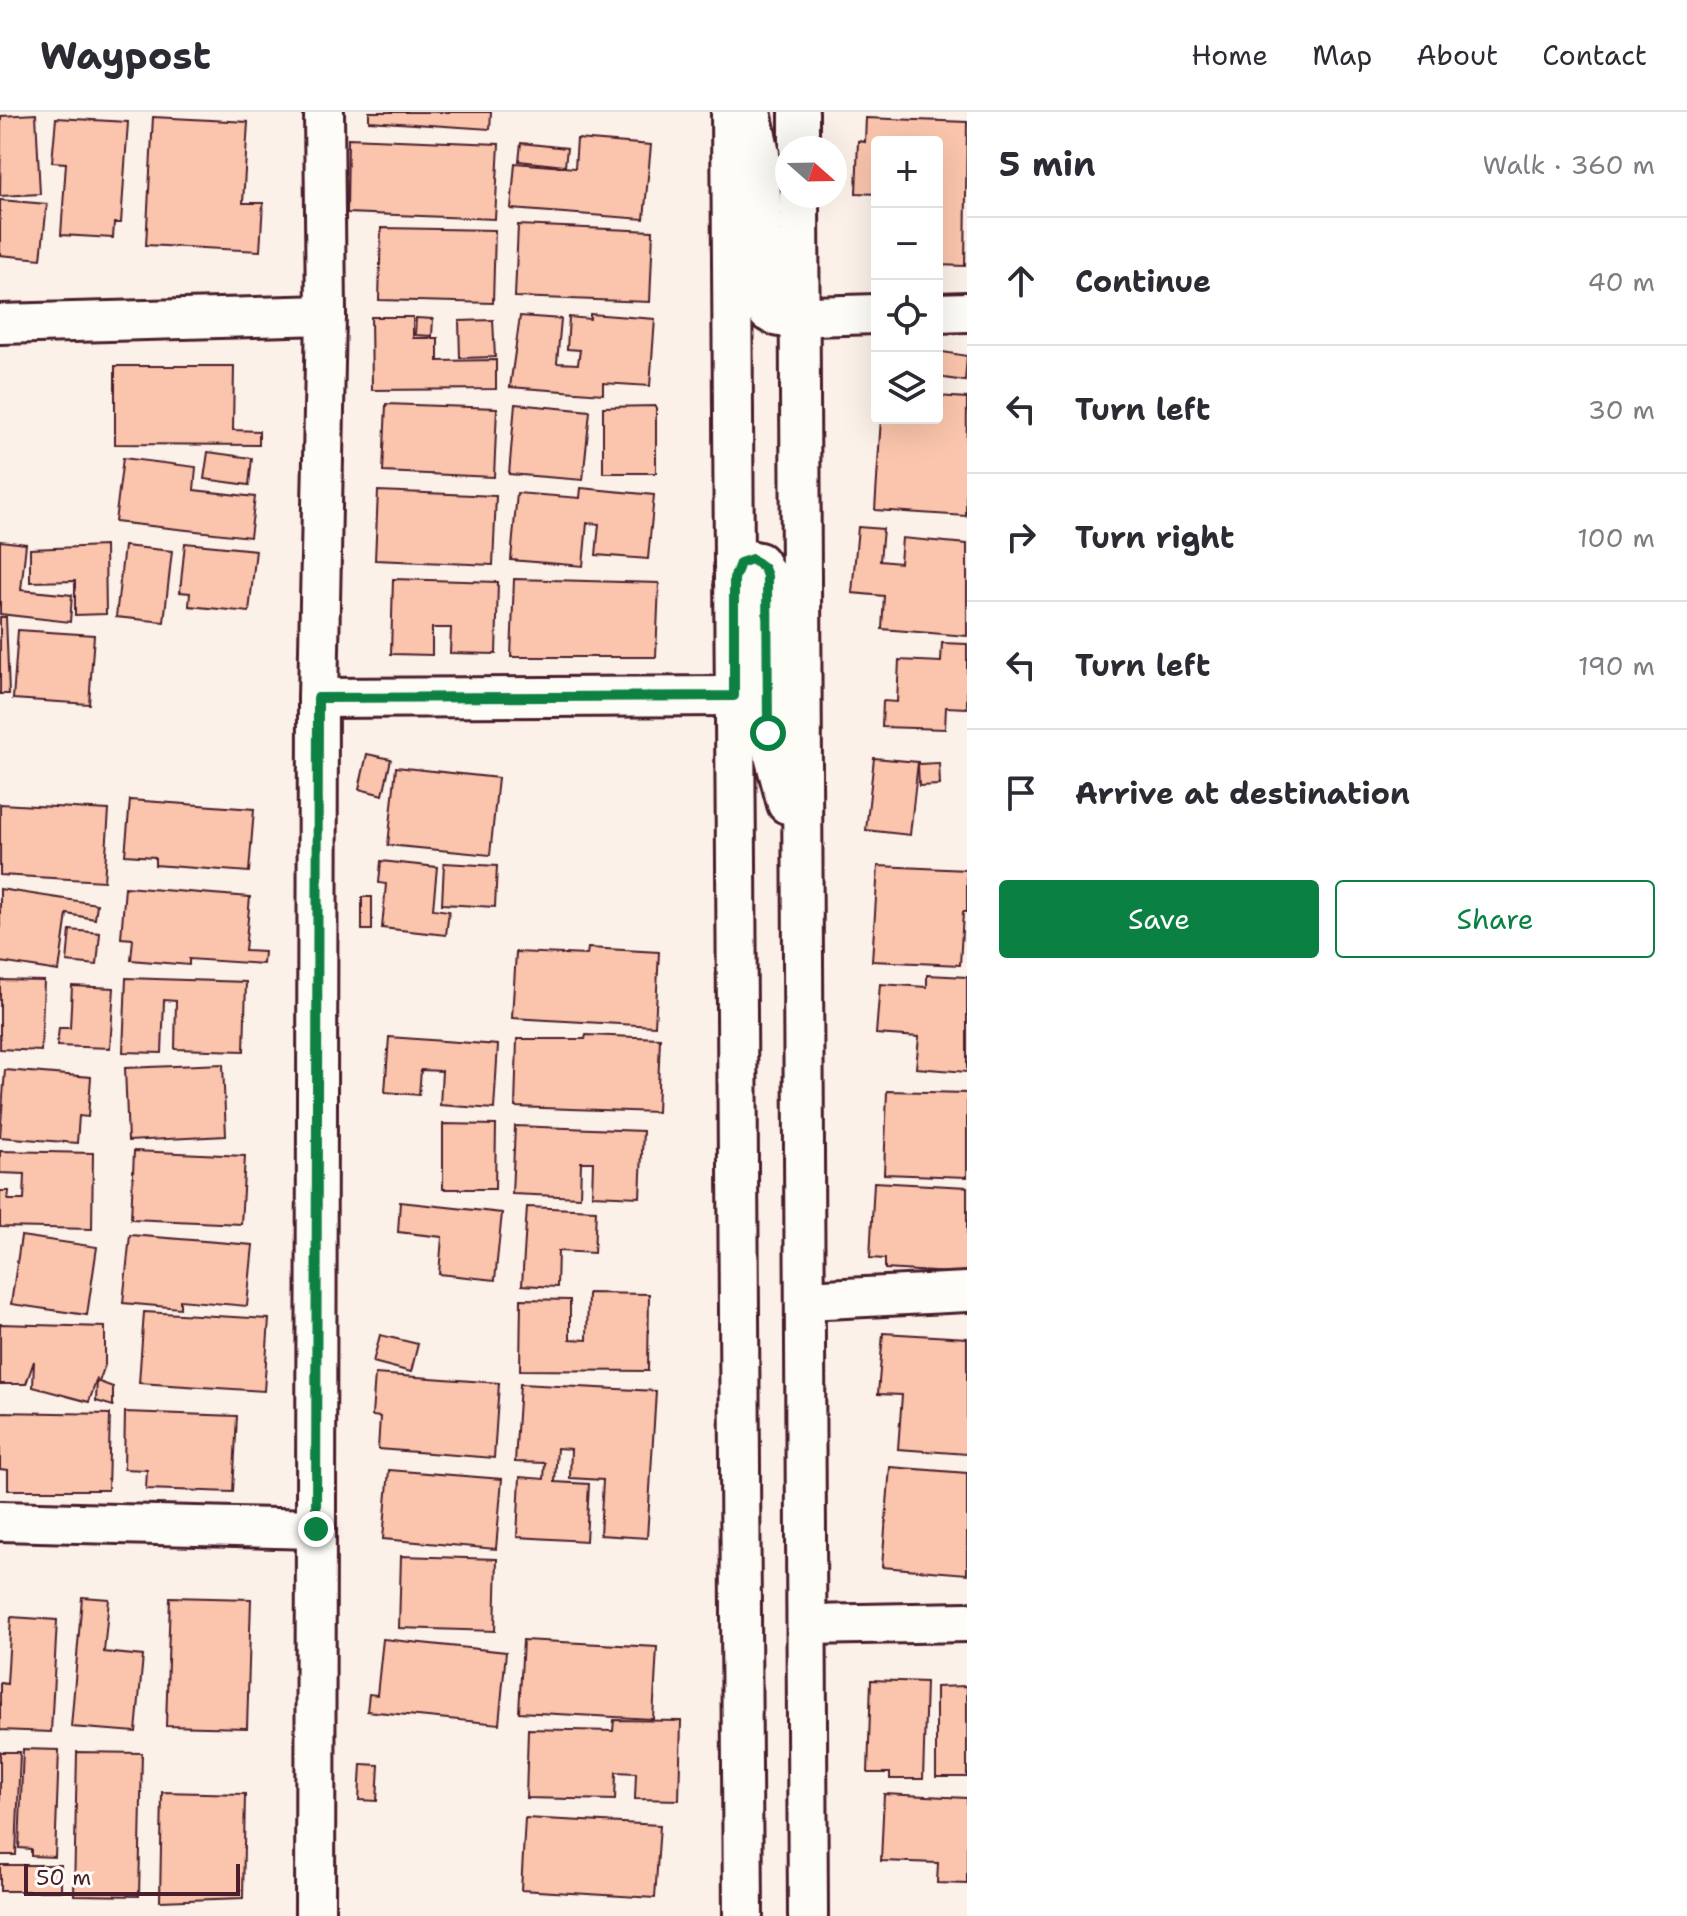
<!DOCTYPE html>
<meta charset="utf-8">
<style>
:root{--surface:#fff;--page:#f7f7f7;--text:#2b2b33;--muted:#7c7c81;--line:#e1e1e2;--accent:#0b8043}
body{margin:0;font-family:"Shantell Sans",sans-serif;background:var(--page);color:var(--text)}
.controls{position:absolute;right:24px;top:24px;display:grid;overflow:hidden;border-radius:8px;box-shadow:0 8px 32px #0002}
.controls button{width:72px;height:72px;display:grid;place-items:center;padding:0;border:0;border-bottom:2px solid var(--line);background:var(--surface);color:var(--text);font:40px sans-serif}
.compass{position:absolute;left:775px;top:24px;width:72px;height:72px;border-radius:50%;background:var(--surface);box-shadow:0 8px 32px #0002;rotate:110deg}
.scale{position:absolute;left:24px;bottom:20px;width:216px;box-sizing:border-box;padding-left:8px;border:4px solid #4a1f2b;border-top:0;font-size:22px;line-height:28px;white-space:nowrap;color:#4a1f2b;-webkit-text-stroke:6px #fdfcf7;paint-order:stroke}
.stop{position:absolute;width:24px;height:24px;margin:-18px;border:6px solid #0b8043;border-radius:50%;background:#fff}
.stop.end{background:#0b8043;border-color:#fff;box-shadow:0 2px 8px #0008}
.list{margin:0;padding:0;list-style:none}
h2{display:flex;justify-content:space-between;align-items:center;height:104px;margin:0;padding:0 32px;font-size:34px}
h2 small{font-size:26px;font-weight:400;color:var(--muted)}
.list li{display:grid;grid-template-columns:52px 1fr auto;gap:24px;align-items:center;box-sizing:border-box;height:128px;padding:0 32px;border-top:2px solid var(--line)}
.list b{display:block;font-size:30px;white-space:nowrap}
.list em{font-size:26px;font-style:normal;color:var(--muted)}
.actions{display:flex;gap:16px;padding:24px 32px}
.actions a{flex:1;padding:18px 0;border:2px solid var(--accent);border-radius:8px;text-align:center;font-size:28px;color:var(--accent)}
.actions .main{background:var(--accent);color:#fff}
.icon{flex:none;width:44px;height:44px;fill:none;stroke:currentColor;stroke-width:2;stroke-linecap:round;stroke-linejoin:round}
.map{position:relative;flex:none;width:967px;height:1804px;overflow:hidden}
header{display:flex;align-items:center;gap:48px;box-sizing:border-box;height:112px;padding:0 40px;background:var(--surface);border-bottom:2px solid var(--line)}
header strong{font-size:38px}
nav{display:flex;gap:44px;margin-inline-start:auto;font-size:28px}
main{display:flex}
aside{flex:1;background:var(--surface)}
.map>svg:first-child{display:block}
</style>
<header>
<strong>Waypost</strong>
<nav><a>Home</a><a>Map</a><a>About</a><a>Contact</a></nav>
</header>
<main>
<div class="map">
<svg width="967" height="1804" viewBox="0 0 967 1804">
<rect width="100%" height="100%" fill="#fcf1e8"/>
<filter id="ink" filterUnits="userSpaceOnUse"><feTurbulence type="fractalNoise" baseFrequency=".0125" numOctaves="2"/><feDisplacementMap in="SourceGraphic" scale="16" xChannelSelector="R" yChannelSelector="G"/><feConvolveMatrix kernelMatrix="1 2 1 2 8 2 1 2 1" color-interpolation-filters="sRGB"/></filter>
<g filter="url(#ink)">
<!-- building -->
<g fill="#fac5ac" stroke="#4a1f2b" stroke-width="2">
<polygon points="369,0 491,0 490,17 369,9"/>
<polygon points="36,2 40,82 0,84 1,4"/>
<polygon points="153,5 248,10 243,91 263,91 260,139 146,133"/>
<polygon points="56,6 128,10 121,111 114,111 113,126 61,123 66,51 52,50"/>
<polygon points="866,6 967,10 965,154 937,153 937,30 877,30 877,82 856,81 858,29 865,30"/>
<polygon points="348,26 499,32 495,107 347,101"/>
<polygon points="577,27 651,33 644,107 511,97 515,51 575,56"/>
<polygon points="521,31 567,36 565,54 519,49"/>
<polygon points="0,88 47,92 41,147 0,143"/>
<polygon points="518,113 653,119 650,190 515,185"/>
<polygon points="381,116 495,118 493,191 379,188"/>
<polygon points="590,202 655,207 650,274 603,271 603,282 510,275 520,204 561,207 557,251 578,252 580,238 567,237 569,205 590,207"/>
<polygon points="371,205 413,205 413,226 438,226 438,249 496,248 496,277 372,278"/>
<polygon points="416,206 433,207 432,224 415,223"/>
<polygon points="493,208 495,245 460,246 459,209"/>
<polygon points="937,239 967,244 965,269 937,265"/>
<polygon points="115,254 234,254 233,318 259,319 259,333 115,332"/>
<polygon points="937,284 967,286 966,404 875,398 881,306 937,306"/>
<polygon points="386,292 497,296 494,365 383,360"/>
<polygon points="515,292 590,299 583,368 509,362"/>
<polygon points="656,294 656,361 603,361 603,295"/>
<polygon points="208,340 252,346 249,373 204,367"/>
<polygon points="123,346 196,355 194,378 255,385 250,425 115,410"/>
<polygon points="581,376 654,383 648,447 596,443 599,412 587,411 583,454 511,448 517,381 580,386"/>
<polygon points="378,379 496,384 493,453 375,448"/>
<polygon points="858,415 883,417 880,449 900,451 902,426 967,432 967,524 882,517 884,484 852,481"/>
<polygon points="0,429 26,432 21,478 72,483 70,510 0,502"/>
<polygon points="185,431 256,438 249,500 189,494 190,481 180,480"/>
<polygon points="105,434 106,502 75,503 75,469 30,470 30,437"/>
<polygon points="124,434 172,439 164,510 116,505"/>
<polygon points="393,467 498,470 496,542 450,541 451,516 432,516 432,543 391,542"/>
<polygon points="514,467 659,471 656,545 511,545"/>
<polygon points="0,505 6,505 9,582 0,582"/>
<polygon points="18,518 94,523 89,592 13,587"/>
<polygon points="942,531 967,532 967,596 946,595 945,617 882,615 883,589 897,590 899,548 941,550"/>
<polygon points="367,642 391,647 383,683 359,677"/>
<polygon points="874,646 918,650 910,723 866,718"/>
<polygon points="939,651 940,673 919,674 918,652"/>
<polygon points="396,655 498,666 490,743 388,733"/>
<polygon points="130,688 254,697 249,760 155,753 155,745 125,743"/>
<polygon points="0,692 109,698 104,769 0,763"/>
<polygon points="381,749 437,755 433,797 449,799 446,823 382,816 386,772 379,771"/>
<polygon points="444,751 497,754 495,795 442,792"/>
<polygon points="878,754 967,758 967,800 963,800 960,853 872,849"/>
<polygon points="125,775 250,785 245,839 264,840 263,852 189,847 189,853 131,848 133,827 121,826"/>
<polygon points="0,777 97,792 95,807 67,802 59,859 0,850"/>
<rect x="362" y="785" width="10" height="33"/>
<polygon points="70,818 100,821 97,853 67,850"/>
<polygon points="588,836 659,840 655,914 512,906 516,840 587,843"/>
<polygon points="927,863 967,865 967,960 916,956 919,925 876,922 880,872 927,875"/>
<polygon points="126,866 246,870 244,939 175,937 176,889 164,888 162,941 123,940"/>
<polygon points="0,868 44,869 41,939 0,937"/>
<polygon points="72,874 114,876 110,936 57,934 59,916 70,916"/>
<polygon points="586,923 660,926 657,1000 515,995 517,927 585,927"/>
<polygon points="389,925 498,933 494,997 440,993 442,959 421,958 419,983 385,980"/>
<polygon points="223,952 226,1024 128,1029 125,956"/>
<polygon points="5,958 91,965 88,1005 79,1004 77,1031 0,1025"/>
<polygon points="887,979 967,981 967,1065 884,1062"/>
<polygon points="443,1012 496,1013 495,1077 443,1077"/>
<polygon points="515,1014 643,1019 640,1085 592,1083 593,1050 581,1050 580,1085 512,1082"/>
<polygon points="0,1039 93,1041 92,1117 0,1115 0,1079 9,1079 8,1088 24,1088 25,1062 0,1061"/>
<polygon points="134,1039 245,1044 241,1112 131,1107"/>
<polygon points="874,1070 967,1075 967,1162 885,1157 885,1147 870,1146"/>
<polygon points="400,1090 502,1101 495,1168 439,1162 442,1125 398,1120"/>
<polygon points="527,1095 596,1098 594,1141 558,1139 557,1175 522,1173"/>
<polygon points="130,1123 253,1133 247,1194 180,1188 180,1196 123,1191"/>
<polygon points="21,1124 97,1135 87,1203 11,1192"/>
<polygon points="588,1181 649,1182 648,1259 520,1258 521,1187 570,1188 570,1227 587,1228"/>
<polygon points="144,1200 269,1207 264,1279 139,1271"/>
<polygon points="0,1212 105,1215 105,1253 99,1270 113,1275 113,1294 96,1289 97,1266 89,1290 33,1275 34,1249 26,1272 0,1272"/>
<polygon points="883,1221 967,1226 967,1342 898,1337 902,1283 878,1282"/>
<polygon points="380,1223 418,1232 411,1260 373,1250"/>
<polygon points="375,1262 499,1271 494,1346 378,1337 380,1305 372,1304"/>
<polygon points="520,1272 656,1279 647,1426 600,1423 603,1368 570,1366 571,1337 557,1336 555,1370 589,1372 586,1429 517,1425 520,1365 544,1367 545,1351 515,1350"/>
<polygon points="0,1300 110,1302 108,1378 8,1378 8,1358 0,1357"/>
<polygon points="125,1300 237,1304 233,1380 146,1377 147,1358 124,1357"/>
<polygon points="890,1355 967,1361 967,1462 882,1455"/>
<polygon points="389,1358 502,1367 496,1437 383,1427"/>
<polygon points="401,1444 497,1447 495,1519 399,1516"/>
<polygon points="82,1485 109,1487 104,1540 143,1544 136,1620 71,1615"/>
<polygon points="170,1485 251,1487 247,1616 166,1614"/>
<polygon points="11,1505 57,1508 51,1620 0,1618 0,1571 7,1572"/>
<polygon points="383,1527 506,1540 499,1612 367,1599 369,1582 377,1583"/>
<polygon points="523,1528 657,1535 653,1607 519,1600"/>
<polygon points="871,1568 926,1570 923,1667 890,1667 890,1661 868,1661"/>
<polygon points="967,1574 967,1665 936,1665 936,1575"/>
<polygon points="614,1608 681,1609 679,1688 635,1687 636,1661 616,1660 615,1688 526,1686 528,1617 613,1619"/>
<polygon points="23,1637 59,1638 55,1745 31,1744 31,1737 19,1736"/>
<polygon points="0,1640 20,1640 16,1743 0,1743"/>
<polygon points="77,1640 142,1641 139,1784 74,1783"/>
<polygon points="361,1652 379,1653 377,1689 359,1688"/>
<polygon points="162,1680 245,1682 243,1786 160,1789"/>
<polygon points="884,1682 967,1686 967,1772 937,1771 938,1751 881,1749"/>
<polygon points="525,1706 660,1713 655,1786 521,1778"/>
<rect x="0" y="1753" width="61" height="26"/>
</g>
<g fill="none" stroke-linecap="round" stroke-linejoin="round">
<defs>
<g id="minor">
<polyline points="731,0 743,1804"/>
<polyline points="751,0 760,42 763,191 768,200 779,205 877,202"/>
<polyline points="799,0 799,36"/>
<polyline points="799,84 808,1804"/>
<polyline points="937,201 967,200"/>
<polyline points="0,212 326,203"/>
<polyline points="734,467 737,455 745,447 759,450 767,464 768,621 787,692"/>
<polyline points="318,586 734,584"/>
<polyline points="805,1188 967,1180"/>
<polyline points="0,1409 316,1417"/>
<polyline points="807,1513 967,1510"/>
<polyline points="315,1804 318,586 326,203 324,0"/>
</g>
</defs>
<!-- minor casing -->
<use href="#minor" stroke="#4a1f2b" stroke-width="44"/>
<!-- minor -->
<use href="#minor" stroke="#fdfcf7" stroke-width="38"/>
</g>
</g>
<g fill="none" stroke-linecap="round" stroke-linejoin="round" filter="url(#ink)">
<!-- route -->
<polyline stroke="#0b8043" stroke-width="10" points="316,1417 318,586 734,584 734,467 740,451 752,447 764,456 767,464 768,621"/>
</g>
</svg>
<div class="controls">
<button>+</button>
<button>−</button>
<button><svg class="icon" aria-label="locate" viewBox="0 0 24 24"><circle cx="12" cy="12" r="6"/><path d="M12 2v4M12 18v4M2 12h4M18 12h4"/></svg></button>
<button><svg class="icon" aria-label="layers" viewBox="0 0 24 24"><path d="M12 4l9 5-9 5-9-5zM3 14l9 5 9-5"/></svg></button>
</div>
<svg class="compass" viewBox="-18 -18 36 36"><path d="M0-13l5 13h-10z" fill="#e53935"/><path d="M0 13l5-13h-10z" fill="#7c7c81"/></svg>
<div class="scale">50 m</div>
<div class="stop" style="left:768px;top:621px"></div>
<div class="stop end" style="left:316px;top:1417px"></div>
</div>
<aside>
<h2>5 min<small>Walk · 360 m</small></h2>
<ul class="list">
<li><svg class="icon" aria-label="ahead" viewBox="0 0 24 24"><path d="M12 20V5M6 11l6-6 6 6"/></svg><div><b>Continue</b></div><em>40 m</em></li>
<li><svg class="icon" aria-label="left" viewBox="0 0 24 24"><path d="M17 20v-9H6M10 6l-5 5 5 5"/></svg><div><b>Turn left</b></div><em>30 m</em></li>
<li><svg class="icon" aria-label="right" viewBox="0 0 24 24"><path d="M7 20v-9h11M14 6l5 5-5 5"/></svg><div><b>Turn right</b></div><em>100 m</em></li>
<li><svg class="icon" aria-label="left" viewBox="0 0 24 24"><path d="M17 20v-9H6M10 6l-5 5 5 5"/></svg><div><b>Turn left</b></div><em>190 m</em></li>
<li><svg class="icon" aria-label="arrive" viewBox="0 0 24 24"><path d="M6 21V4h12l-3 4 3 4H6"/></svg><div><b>Arrive at destination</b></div></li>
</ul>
<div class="actions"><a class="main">Save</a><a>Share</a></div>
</aside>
</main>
